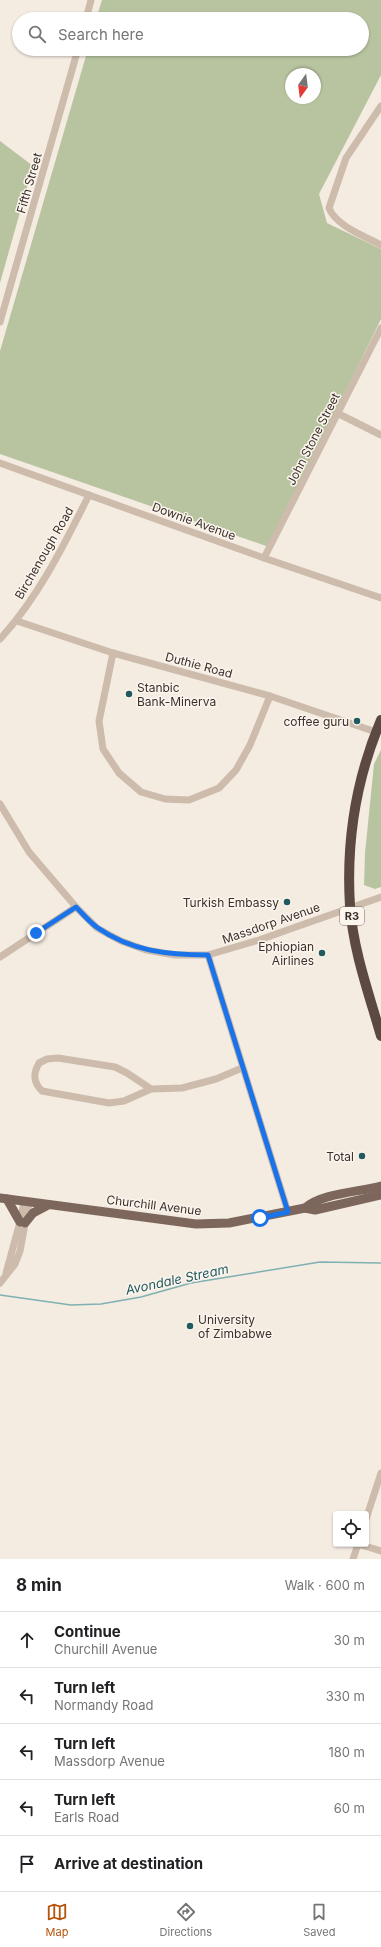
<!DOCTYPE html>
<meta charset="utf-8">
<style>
:root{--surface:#fff;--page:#f6f6f6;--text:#202124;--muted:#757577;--line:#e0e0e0;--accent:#b45309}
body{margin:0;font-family:Inter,sans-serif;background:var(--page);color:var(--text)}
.controls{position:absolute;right:12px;bottom:12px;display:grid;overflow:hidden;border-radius:4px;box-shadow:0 1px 3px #0004}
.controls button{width:36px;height:36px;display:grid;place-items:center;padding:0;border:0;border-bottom:1px solid var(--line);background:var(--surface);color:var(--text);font:20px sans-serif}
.compass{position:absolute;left:285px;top:68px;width:36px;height:36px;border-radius:50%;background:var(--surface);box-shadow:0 1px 3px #0004;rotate:194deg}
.stop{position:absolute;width:12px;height:12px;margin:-9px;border:3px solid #1a73e8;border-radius:50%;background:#fff}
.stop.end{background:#1a73e8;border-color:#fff;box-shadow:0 1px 4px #0008}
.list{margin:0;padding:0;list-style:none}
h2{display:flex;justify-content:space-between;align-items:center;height:52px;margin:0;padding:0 16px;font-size:17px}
h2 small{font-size:13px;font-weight:400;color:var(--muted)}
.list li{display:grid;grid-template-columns:26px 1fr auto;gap:12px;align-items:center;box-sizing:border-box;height:56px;padding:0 16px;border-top:1px solid var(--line)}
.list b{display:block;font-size:15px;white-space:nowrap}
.list p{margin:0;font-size:13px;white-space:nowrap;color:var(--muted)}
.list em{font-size:13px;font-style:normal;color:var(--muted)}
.icon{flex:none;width:22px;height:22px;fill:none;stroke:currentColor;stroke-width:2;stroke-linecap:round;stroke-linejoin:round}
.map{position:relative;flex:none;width:381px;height:1559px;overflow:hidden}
.search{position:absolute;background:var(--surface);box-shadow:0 1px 3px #0004;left:12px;right:12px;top:12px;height:44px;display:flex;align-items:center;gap:10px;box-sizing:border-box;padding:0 14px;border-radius:22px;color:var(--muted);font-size:15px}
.sheet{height:332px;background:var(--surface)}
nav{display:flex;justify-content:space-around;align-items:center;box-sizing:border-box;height:56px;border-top:1px solid var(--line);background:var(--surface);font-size:11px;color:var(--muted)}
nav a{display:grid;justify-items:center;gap:2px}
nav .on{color:var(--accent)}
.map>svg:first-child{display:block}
</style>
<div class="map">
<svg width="381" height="1559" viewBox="0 0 381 1559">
<rect width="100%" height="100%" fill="#f4ebe1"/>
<!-- green -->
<g fill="#b8c4a0" fill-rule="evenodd">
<path d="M102 0H381V75L319 194 327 223 381 249V319L269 547 0 454V351L88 49H362V19H96ZM291 74H315V98H291Z"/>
<polygon points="0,141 33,166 0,283"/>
<polygon points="381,750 381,887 375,889 364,885 365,853 374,764"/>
</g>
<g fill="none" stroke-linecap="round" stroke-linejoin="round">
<!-- stream -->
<polyline stroke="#7fb0b2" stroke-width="1.5" points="0,1295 71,1305 101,1304 141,1297 191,1283 320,1262 381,1263"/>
<!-- minor -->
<g stroke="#cdbbac" stroke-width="7">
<polyline points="86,19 91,0"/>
<path d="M381 106 346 158 329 208C336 226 365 236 381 245"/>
<polyline points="0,322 78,49"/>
<polyline points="339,414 381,435"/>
<polyline points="0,463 264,558 381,598"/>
<polyline points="264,558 381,328"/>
<polyline points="17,621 113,653 270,696 376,732"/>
<path d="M0 639C38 598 64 545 89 495"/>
<polyline points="113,653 99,721 103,749 119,773 141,792 165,799 189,800 219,788 236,770 250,745 270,696"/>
<polyline points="0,804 29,852 76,907 97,928 121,941 146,950 175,955 208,955 259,940 381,897"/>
<polyline points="208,955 288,1212"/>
<polyline points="0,957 76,907"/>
<path d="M151 1089 127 1073 115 1067 58 1058 47 1059 39 1063C33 1074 33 1082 42 1091L109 1103 124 1101 151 1089 182 1088 216 1079 242 1068"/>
<polyline points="6,1273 20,1222 24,1202"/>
<polyline points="0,1283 15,1264 20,1251 29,1203"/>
<polyline points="366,1519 381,1473"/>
<polyline points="358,1544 381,1551"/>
<polyline points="353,1559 358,1544"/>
</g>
<!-- major -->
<g stroke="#7d675c" stroke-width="9">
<polyline points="0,1198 196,1224 229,1223 305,1208 315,1210 381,1195"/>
<polyline points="7,1199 20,1222"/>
<path d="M305 1208C322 1193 359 1192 381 1186"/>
<polyline points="25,1223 33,1213 48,1205"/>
</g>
<!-- highway -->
<path stroke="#5c4a42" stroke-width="10" d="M381 720C356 779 346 842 350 906 353 950 369 994 381 1036"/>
</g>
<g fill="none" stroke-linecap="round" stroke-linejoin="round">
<!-- route -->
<path stroke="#1a73e8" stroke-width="5" d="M36 933 76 907C83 914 90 923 98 928 131 951 168 955 208 955L288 1212 260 1218"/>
</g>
<!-- markers -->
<g fill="#1f5a5e" stroke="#fbf5ee" stroke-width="1.5">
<circle cx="129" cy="694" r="4"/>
<circle cx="357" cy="721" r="4"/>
<circle cx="287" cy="902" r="4"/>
<circle cx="322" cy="953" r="4"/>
<circle cx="362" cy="1156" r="4"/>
<circle cx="190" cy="1326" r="4"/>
</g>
<g text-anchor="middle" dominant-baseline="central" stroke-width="3" stroke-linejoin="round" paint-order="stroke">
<!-- shield labels -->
<rect fill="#fbf5ee" stroke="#756b66" stroke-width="1" x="340" y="907" width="24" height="18" rx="3"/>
<g font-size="11" font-weight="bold" fill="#3b302b">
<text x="352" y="916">R3</text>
</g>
<!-- street labels -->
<g font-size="12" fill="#3b302b" stroke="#fbf5ee">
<text transform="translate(29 183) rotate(-74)">Fifth Street</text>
<text transform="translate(313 439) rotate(-63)">John Stone Street</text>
<text transform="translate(194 521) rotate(20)">Downie Avenue</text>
<text transform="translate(44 553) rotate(-60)">Birchenough Road</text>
<text transform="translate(199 665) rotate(15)">Duthie Road</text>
<text transform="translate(271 923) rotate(-19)">Massdorp Avenue</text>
<text transform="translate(154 1205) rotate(7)">Churchill Avenue</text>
</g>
<!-- poi labels -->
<g font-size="12" fill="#3b302b" stroke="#fbf5ee" text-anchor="end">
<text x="137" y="687" text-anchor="start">Stanbic<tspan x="137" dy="14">Bank-Minerva</tspan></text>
<text x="349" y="721">coffee guru</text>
<text x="279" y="902">Turkish Embassy</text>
<text x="314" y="946">Ephiopian<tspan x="314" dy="14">Airlines</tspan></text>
<text x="354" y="1156">Total</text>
<text x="198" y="1319" text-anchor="start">University<tspan x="198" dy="14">of Zimbabwe</tspan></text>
</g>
<!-- water labels -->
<g font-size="13" font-style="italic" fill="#1f5a5e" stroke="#fbf5ee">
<text transform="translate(177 1279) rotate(-12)">Avondale Stream</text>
</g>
</g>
</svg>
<div class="controls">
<button><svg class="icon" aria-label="locate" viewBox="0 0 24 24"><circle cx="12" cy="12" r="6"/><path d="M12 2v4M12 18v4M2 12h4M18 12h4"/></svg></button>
</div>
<svg class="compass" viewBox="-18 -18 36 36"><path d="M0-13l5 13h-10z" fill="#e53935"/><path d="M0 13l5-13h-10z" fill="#757577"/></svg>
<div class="stop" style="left:260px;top:1218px"></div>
<div class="stop end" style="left:36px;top:933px"></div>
<div class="search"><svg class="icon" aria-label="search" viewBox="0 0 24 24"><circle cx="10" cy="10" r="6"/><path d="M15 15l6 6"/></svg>Search here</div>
</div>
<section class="sheet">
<h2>8 min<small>Walk · 600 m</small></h2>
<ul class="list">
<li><svg class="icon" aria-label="ahead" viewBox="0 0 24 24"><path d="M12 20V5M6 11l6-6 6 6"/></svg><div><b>Continue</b><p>Churchill Avenue</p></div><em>30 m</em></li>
<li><svg class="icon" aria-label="left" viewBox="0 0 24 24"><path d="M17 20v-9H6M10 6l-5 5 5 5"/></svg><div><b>Turn left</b><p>Normandy Road</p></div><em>330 m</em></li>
<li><svg class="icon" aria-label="left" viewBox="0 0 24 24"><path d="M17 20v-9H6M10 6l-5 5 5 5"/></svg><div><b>Turn left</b><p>Massdorp Avenue</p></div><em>180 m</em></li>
<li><svg class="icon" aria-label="left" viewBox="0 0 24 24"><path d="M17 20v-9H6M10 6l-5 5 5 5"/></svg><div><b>Turn left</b><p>Earls Road</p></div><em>60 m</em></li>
<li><svg class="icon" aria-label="arrive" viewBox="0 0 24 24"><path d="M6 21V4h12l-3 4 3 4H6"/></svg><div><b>Arrive at destination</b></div></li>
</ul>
</section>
<nav>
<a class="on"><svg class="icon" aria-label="map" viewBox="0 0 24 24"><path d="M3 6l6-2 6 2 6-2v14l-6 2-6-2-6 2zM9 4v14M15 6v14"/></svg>Map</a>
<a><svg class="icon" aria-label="directions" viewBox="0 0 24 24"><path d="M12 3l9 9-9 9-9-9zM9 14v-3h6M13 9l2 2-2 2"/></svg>Directions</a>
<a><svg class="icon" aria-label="saved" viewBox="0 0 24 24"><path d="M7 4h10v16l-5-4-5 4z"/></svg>Saved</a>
</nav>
